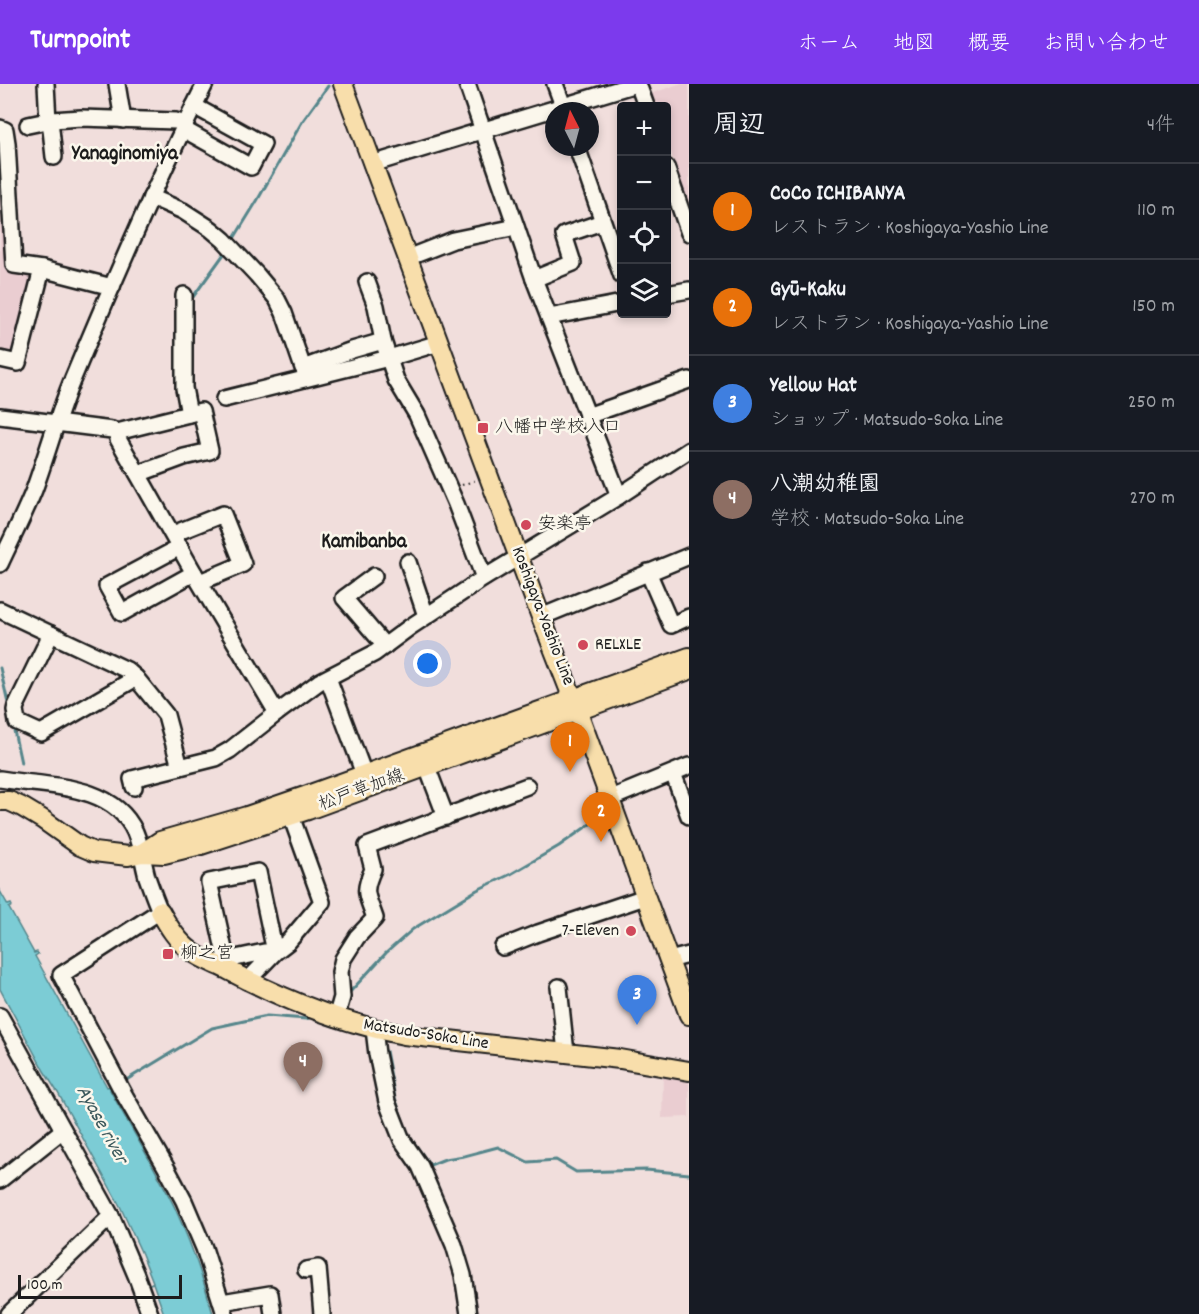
<!DOCTYPE html>
<html lang="ja">
<meta charset="utf-8">
<style>
:root{--surface:#171b24;--page:#20242c;--text:#f1f3f6;--muted:#9ea1a6;--line:#363941;--accent:#7c3aed}
body{margin:0;font-family:Dekko,"Klee One",sans-serif;background:var(--page);color:var(--text)}
.controls{position:absolute;right:18px;top:18px;display:grid;overflow:hidden;border-radius:6px;box-shadow:0 3px 9px #0003}
.controls button{width:54px;height:54px;display:grid;place-items:center;padding:0;border:0;border-bottom:2px solid var(--line);background:var(--surface);color:var(--text);font:30px sans-serif}
.compass{position:absolute;left:545px;top:18px;width:54px;height:54px;border-radius:50%;background:var(--surface);box-shadow:0 3px 9px #0003;rotate:354deg}
.scale{position:absolute;left:18px;bottom:15px;width:164px;box-sizing:border-box;padding-left:6px;border:3px solid #1c1c1c;border-top:0;font-size:16px;line-height:21px;white-space:nowrap;color:#1c1c1c;-webkit-text-stroke:4px #fbf7ec;paint-order:stroke}
.you{position:absolute;left:428px;top:580px;width:21px;height:21px;margin:-15px;border:4px solid #fff;border-radius:50%;background:#1a73e8;box-shadow:0 0 0 9px #1a73e833}
.badge{display:grid;place-items:center;width:39px;height:39px;border-radius:50%;background:var(--accent);color:#fff;font-size:20px;font-weight:700}
.pin{position:absolute;translate:-50% -50px;filter:drop-shadow(0 2px 3px #0008)}
.pin::after{content:'';position:absolute;top:32px;width:21px;height:18px;background:inherit;clip-path:polygon(0 0,100% 0,50% 100%)}
.list{margin:0;padding:0;list-style:none}
h2{display:flex;justify-content:space-between;align-items:center;height:78px;margin:0;padding:0 24px;font-size:26px}
h2 small{font-size:20px;font-weight:400;color:var(--muted)}
.list li{display:grid;grid-template-columns:39px 1fr auto;gap:18px;align-items:center;box-sizing:border-box;height:96px;padding:0 24px;border-top:2px solid var(--line)}
.list b{display:block;font-size:22px;white-space:nowrap}
.list p{margin:0;font-size:20px;white-space:nowrap;color:var(--muted)}
.list em{font-size:20px;font-style:normal;color:var(--muted)}
.icon{flex:none;width:33px;height:33px;fill:none;stroke:currentColor;stroke-width:2;stroke-linecap:round;stroke-linejoin:round}
.map{position:relative;flex:none;width:689px;height:1230px;overflow:hidden}
header{display:flex;align-items:center;gap:36px;box-sizing:border-box;height:84px;padding:0 30px;background:var(--accent);color:#fff}
header strong{font-size:28px}
nav{display:flex;gap:33px;margin-inline-start:auto;font-size:21px}
main{display:flex}
aside{flex:1;background:var(--surface)}
.map>svg:first-child{display:block}
</style>
<header>
<strong>Turnpoint</strong>
<nav><a>ホーム</a><a>地図</a><a>概要</a><a>お問い合わせ</a></nav>
</header>
<main>
<div class="map">
<svg width="689" height="1230" viewBox="0 0 689 1230">
<rect width="100%" height="100%" fill="#f1dedc"/>
<filter id="ink" filterUnits="userSpaceOnUse"><feTurbulence type="fractalNoise" baseFrequency=".0167" numOctaves="2"/><feDisplacementMap in="SourceGraphic" scale="12" xChannelSelector="R" yChannelSelector="G"/><feConvolveMatrix kernelMatrix="1 2 1 2 8 2 1 2 1" color-interpolation-filters="sRGB"/></filter>
<g filter="url(#ink)">
<!-- built -->
<g fill="#eacdd1">
<polygon points="679,0 689,0 689,122 667,56 666,22 655,22 650,10"/>
<polygon points="0,49 3,50 9,187 31,189 34,196 16,263 8,269 0,267"/>
<polygon points="663,990 679,993 689,999 689,1033 662,1034"/>
</g>
<!-- water -->
<path fill="#7bccd5" stroke="#55868b" stroke-width="1.5" d="M0 807 8 821 11 820 12 822 9 824 34 869 37 868 38 870 35 872 107 1003 111 1002 112 1004 110 1006C131 1045 155 1083 174 1122 190 1157 203 1193 213 1230H164L153 1199 150 1200 153 1198 142 1170 120 1122 58 1009 44 987 0 905Z"/>
<g fill="none" stroke-linecap="round" stroke-linejoin="round">
<!-- stream -->
<g stroke="#55868b" stroke-width="3">
<polyline points="233,156 257,117 302,38 328,2"/>
<polyline points="193,213 224,170"/>
<polyline points="0,584 9,623"/>
<polyline points="13,642 21,679"/>
<polyline points="349,910 350,908 386,869 413,845 477,806 511,790 559,762 600,733"/>
<polyline points="386,967 395,1014 408,1051 430,1081 445,1075 464,1072 498,1063 528,1078 556,1076 576,1088 646,1086 689,1090"/>
<polyline points="123,998 212,944 267,932 306,935 309,934"/>
</g>
<defs>
<g id="minor">
<polyline points="46,0 48,37"/>
<polyline points="117,0 123,36"/>
<polyline points="467,0 534,195 619,412"/>
<polyline points="555,0 565,27"/>
<polyline points="638,0 646,22"/>
<polyline points="50,36 54,73"/>
<polyline points="28,41 52,36 81,34 176,37 184,40"/>
<polyline points="0,44 5,46 7,59 14,181 42,185 112,203"/>
<polyline points="183,45 251,83 263,60 194,22"/>
<polyline points="577,63 622,192"/>
<polyline points="372,80 636,0"/>
<polyline points="666,83 689,149"/>
<polyline points="151,113 183,127 211,145 224,156 257,191 277,215 284,229 303,284 352,266 383,257 396,296 417,331 456,420 484,494"/>
<polyline points="407,174 453,156 516,143"/>
<polyline points="534,195 573,179 564,151 602,138"/>
<polyline points="367,198 376,222 383,257"/>
<polyline points="666,210 689,206"/>
<polyline points="184,211 184,304 189,330"/>
<polyline points="549,233 622,219"/>
<polyline points="0,275 18,279 42,185"/>
<polyline points="224,315 389,274 439,259"/>
<polyline points="0,332 112,346 117,348 118,355 194,489 277,629"/>
<polyline points="587,332 689,296"/>
<polyline points="117,348 201,327 210,367 184,373 138,390"/>
<polyline points="173,450 223,430 243,480 200,498"/>
<polyline points="180,463 107,502 122,529 194,489"/>
<polyline points="408,478 426,532"/>
<path d="M0 480C11 456 24 431 34 406 47 370 57 334 71 299 113 198 156 98 205 0"/>
<polyline points="648,488 671,541 689,533"/>
<polyline points="374,492 344,514 385,562"/>
<polyline points="0,526 127,586 136,594 166,631 180,683"/>
<polyline points="541,533 689,472"/>
<polyline points="51,550 16,622 15,626 17,638 41,649 136,594"/>
<polyline points="328,594 364,690"/>
<polyline points="427,683 446,733"/>
<polyline points="673,689 689,732"/>
<path d="M0 695C46 703 112 698 135 748 141 762 143 778 147 793 151 804 155 816 160 827L61 891 125 1012 167 1085 184 1117 204 1164 225 1230"/>
<polyline points="134,703 132,695 216,674 230,666 277,629 319,598 375,569 410,543 484,494 619,412 689,366"/>
<polyline points="609,715 689,682"/>
<polyline points="503,863 538,849 645,813"/>
<polyline points="669,876 689,871"/>
<polyline points="247,897 275,868 258,788 209,798 225,870 231,875 264,868 275,868 288,858 322,818 291,732"/>
<polyline points="559,903 566,969"/>
<polyline points="0,932 111,1132 136,1191 150,1230"/>
<path d="M336 934 342 913 340 888 343 875 357 853 375 834C367 810 362 810 373 785L367 762 527 702"/>
<polyline points="374,945 377,970 387,1018 402,1056 420,1082 454,1161 463,1191 469,1230"/>
<polyline points="0,1096 63,1046"/>
<polyline points="306,1186 318,1184 322,1230"/>
<polyline points="222,1218 270,1210 273,1230"/>
<polyline points="9,1230 111,1132"/>
</g>
<g id="major">
<polyline points="343,0 541,533 578,628 689,931"/>
<polyline points="0,717 9,717 22,723 42,735 80,762 94,768 128,772 142,769 164,770 201,761 308,726 689,586"/>
<polyline points="142,769 160,757 247,732 305,712 689,573"/>
<path d="M160 827C168 842 177 857 191 867 201 875 216 880 228 886 284 916 341 939 404 951L620 975 689 987"/>
</g>
</defs>
<!-- minor casing -->
<use href="#minor" stroke="#1c1c1c" stroke-width="20"/>
<!-- major casing -->
<use href="#major" stroke="#1c1c1c" stroke-width="22"/>
<!-- path -->
<polyline stroke="#1c1c1c" stroke-width="2" stroke-dasharray="1.5 4.5" stroke-linecap="butt" points="462,401 476,396"/>
<!-- minor -->
<use href="#minor" stroke="#fbf7ec" stroke-width="15"/>
<!-- major -->
<use href="#major" stroke="#f8deab" stroke-width="18"/>
</g>
</g>
<!-- markers -->
<g fill="#d1495b" stroke="#fbf7ec" stroke-width="2">
<rect x="477" y="338" width="12" height="12" rx="3"/>
<circle cx="526" cy="441" r="6"/>
<circle cx="583" cy="561" r="6"/>
<circle cx="631" cy="847" r="6"/>
<rect x="162" y="864" width="12" height="12" rx="3"/>
</g>
<g text-anchor="middle" dominant-baseline="central" stroke-width="5" stroke-linejoin="round" paint-order="stroke">
<!-- poi labels -->
<g font-size="18" fill="#1c1c1c" stroke="#fbf7ec" text-anchor="start">
<text x="495" y="344">八幡中学校入口</text>
<text x="538" y="441">安楽亭</text>
<text x="595" y="561">RELXLE</text>
<text x="619" y="847" text-anchor="end">7-Eleven</text>
<text x="180" y="870">柳之宮</text>
</g>
<!-- street labels -->
<g font-size="18" fill="#1c1c1c" stroke="#fbf7ec">
<text transform="translate(542 532) rotate(69)">Koshigaya-Yashio Line</text>
<text transform="translate(362 707) rotate(-20)">松戸草加線</text>
<text transform="translate(426 951) rotate(9)">Matsudo-Soka Line</text>
</g>
<!-- water labels -->
<g font-size="20" font-style="italic" fill="#3d5a5d" stroke="#fbf7ec">
<text transform="translate(101 1041) rotate(61)">Ayase river</text>
</g>
<!-- quarter labels -->
<g font-size="21" font-weight="bold" fill="#1c1c1c" stroke="#fbf7ec">
<text x="125" y="71">Yanaginomiya</text>
<text x="364" y="459">Kamibanba</text>
</g>
</g>
</svg>
<div class="controls">
<button>+</button>
<button>−</button>
<button><svg class="icon" aria-label="locate" viewBox="0 0 24 24"><circle cx="12" cy="12" r="6"/><path d="M12 2v4M12 18v4M2 12h4M18 12h4"/></svg></button>
<button><svg class="icon" aria-label="layers" viewBox="0 0 24 24"><path d="M12 4l9 5-9 5-9-5zM3 14l9 5 9-5"/></svg></button>
</div>
<svg class="compass" viewBox="-18 -18 36 36"><path d="M0-13l5 13h-10z" fill="#e53935"/><path d="M0 13l5-13h-10z" fill="#9ea1a6"/></svg>
<div class="scale">100 m</div>
<div class="you"></div>
<div class="pin badge" style="left:570px;top:688px;background:#e8710a">1</div>
<div class="pin badge" style="left:601px;top:758px;background:#e8710a">2</div>
<div class="pin badge" style="left:637px;top:941px;background:#3f7fe0">3</div>
<div class="pin badge" style="left:303px;top:1008px;background:#8d6e63">4</div>
</div>
<aside>
<h2>周辺<small>4件</small></h2>
<ul class="list">
<li><span class="badge" style="background:#e8710a">1</span><div><b>CoCo ICHIBANYA</b><p>レストラン · Koshigaya-Yashio Line</p></div><em>110 m</em></li>
<li><span class="badge" style="background:#e8710a">2</span><div><b>Gyū-Kaku</b><p>レストラン · Koshigaya-Yashio Line</p></div><em>150 m</em></li>
<li><span class="badge" style="background:#3f7fe0">3</span><div><b>Yellow Hat</b><p>ショップ · Matsudo-Soka Line</p></div><em>250 m</em></li>
<li><span class="badge" style="background:#8d6e63">4</span><div><b>八潮幼稚園</b><p>学校 · Matsudo-Soka Line</p></div><em>270 m</em></li>
</ul>
</aside>
</main>
